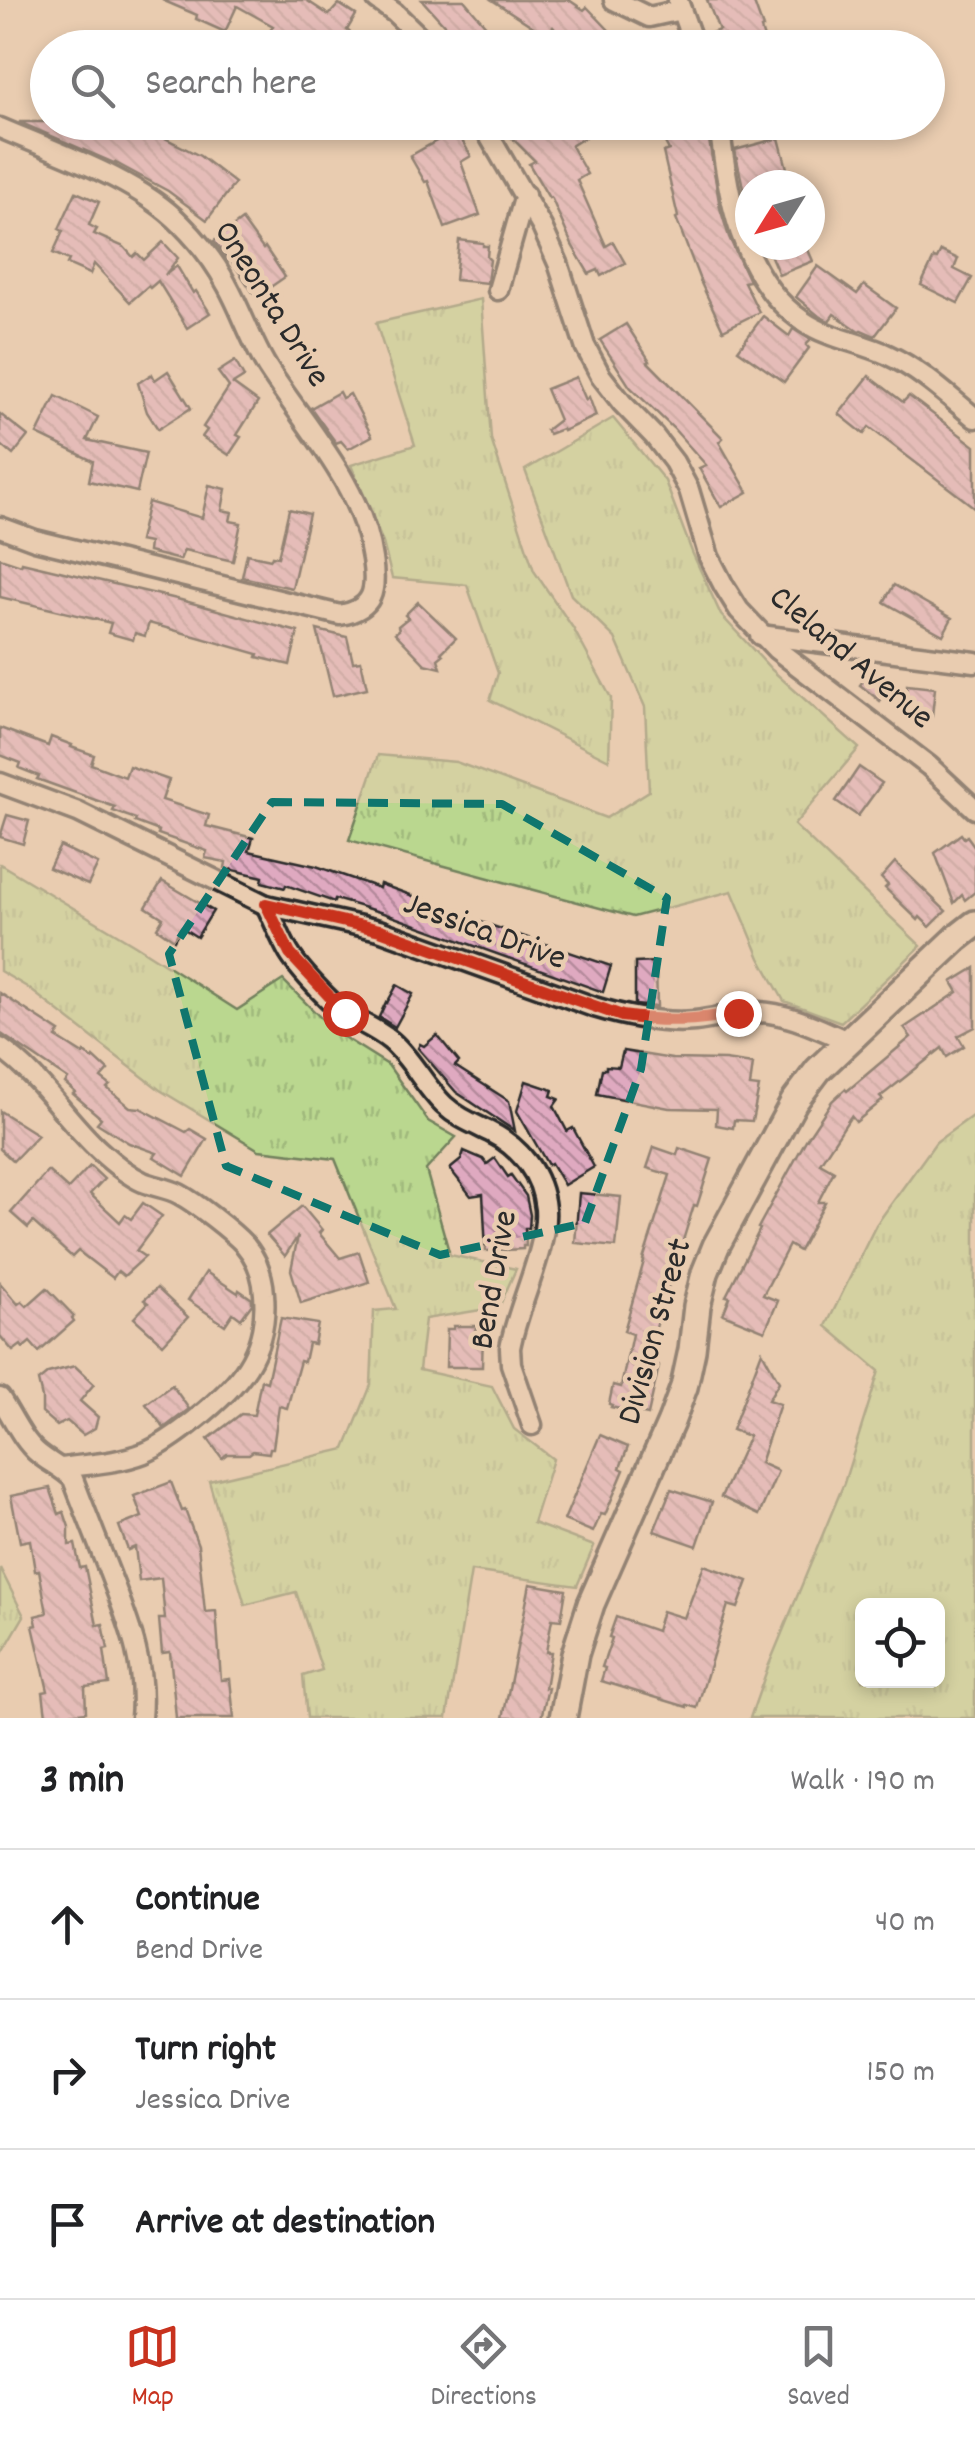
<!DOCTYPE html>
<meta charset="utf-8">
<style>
:root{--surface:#fff;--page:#f6f6f6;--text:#202124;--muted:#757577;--line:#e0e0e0;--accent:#c8321e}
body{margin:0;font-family:Dekko,sans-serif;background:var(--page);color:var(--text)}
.controls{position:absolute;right:30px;bottom:30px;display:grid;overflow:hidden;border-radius:15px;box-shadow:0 5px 15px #0003}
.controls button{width:90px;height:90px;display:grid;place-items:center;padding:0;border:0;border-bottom:2px solid var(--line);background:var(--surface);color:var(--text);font:50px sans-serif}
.compass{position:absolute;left:735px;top:170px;width:90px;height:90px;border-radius:50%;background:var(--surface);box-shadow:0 5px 15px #0003;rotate:233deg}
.stop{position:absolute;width:30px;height:30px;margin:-22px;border:8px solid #c8321e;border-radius:50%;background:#fff}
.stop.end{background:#c8321e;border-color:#fff;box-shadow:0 2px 10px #0008}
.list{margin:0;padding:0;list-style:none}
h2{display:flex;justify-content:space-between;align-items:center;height:130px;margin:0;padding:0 40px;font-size:42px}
h2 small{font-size:32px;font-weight:400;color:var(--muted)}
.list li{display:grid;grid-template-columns:65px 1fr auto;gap:30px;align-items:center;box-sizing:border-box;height:150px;padding:0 40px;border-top:2px solid var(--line)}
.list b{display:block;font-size:38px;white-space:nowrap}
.list p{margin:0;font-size:32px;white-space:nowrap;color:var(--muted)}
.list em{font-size:32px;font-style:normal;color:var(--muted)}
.icon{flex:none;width:55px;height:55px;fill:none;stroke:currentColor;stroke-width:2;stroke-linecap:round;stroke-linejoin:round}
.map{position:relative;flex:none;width:975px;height:1718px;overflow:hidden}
.search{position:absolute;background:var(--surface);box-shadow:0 5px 15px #0003;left:30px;right:30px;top:30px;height:110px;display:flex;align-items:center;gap:25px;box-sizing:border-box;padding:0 35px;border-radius:55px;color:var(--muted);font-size:38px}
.sheet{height:580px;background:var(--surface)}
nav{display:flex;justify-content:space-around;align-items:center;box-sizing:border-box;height:140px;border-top:2px solid var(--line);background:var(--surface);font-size:28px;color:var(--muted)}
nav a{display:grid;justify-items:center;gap:5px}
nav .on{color:var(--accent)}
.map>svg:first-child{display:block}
</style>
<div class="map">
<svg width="975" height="1718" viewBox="0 0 975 1718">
<defs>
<pattern id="grass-tufts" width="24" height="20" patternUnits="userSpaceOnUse" patternTransform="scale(2.5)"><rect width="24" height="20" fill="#bad78f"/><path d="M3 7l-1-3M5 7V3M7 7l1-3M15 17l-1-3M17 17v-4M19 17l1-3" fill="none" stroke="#a0b97c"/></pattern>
<pattern id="building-back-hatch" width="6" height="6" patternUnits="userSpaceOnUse" patternTransform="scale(2.5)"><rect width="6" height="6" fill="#dfa9c0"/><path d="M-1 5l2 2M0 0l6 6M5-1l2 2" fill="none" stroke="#b58a9c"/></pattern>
</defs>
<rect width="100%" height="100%" fill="#e9ccb0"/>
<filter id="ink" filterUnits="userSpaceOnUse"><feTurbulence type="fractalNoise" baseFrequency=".01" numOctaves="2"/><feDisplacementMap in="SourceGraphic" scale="20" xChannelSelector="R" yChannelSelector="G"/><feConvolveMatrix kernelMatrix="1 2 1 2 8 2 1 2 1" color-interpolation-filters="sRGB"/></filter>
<g filter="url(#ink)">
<!-- grass -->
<g fill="url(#grass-tufts)" stroke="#72815d" stroke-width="2.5" fill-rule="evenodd">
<polygon points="481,299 491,439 534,571 573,628 611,698 609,760 490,700 498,673 467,585 392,578 383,543 351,465 415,445 376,323"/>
<polygon points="613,418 665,481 692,552 721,615 772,670 859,748 794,825 921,946 841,1022 784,1001 760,958 732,891 633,917 349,840 378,755 456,762 606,818 649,791 645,707 615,638 571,595 525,470"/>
<polygon points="0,864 135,945 237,1010 283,980 334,1031 388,1065 428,1121 456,1137 426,1170 450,1255 516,1269 499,1307 425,1319 419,1370 492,1386 514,1429 553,1459 533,1523 594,1546 577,1586 471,1571 447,1718 307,1718 303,1676 322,1670 296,1592 245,1605 209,1481 345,1449 371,1385 374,1311 396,1309 335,1159 259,1150 160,1090 27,987 0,971"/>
<path d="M975 1114V1718H750L768 1667 844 1483 879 1371 826 1326 876 1225 936 1142ZM862 1606H938V1680H862Z"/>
<polygon points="0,1568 24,1616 0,1657"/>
</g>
<!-- building -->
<g fill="url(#building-back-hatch)" stroke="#2b2b2b" stroke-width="2.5">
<polygon points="162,0 306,0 329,15 339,4 356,15 347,30 368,48 260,48 273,26 237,6 225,32 196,19 197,15"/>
<polygon points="422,0 464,0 505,48 445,48 456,38"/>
<polygon points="492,0 569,0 584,10 587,7 626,48 572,48 553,27 546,35"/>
<polygon points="707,0 753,0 763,28 761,29 767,48 714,48 709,34 719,30"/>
<polygon points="19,122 118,122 148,136 151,131 200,156 235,183 207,220 168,191 116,163 116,164"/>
<polygon points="496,122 609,122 571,146 587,174 577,180 606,246 613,242 625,263 601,276 598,270 589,274 572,245 551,197 549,198 529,164 535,161"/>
<polygon points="654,122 702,122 708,134 720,208 729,237 749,281 744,282 759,312 723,330 701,283 676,218 678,217 663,152 669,150"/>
<polygon points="456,130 471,156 461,162 480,215 445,228 428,181 425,182 410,156"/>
<polygon points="779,138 788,172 777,175 781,185 750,185 750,220 735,150"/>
<polygon points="76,192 99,202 89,225 97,229 94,234 124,247 133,257 137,253 144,260 163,242 178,258 165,275 177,266 193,293 196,291 210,313 187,328 158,281 150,288 148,286 130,302 94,264 90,274 67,264 69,260 53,253 63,231 59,229"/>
<polygon points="242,220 263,249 265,247 285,277 256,297 231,260 229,261 214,241"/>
<polygon points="459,240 483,243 483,246 488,246 487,257 490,260 487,283 455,280"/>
<polygon points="766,245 806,245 813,261 779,275"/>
<polygon points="941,251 958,259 954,269 972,278 958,303 921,285 934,258 937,259"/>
<polygon points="818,266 857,294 864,285 896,308 875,336 861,330 859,331 834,314 829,321 819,316 796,297"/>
<polygon points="763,316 789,336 793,329 811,340 806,345 809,348 784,382 738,350"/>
<polygon points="626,324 650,361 648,362 723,438 719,442 748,492 721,507 699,468 706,465 673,428 630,387 600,340"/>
<polygon points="235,361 244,377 233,384 258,402 237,435 241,437 229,455 202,437 207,430 203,427 229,387 218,372"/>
<polygon points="168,371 191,408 158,429 147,412 138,383 152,374 155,380"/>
<polygon points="869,376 903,402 909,396 975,446 975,508 869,427 864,434 839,414"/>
<polygon points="576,377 586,400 589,397 596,416 563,431 562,429 549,434 546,430 559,420 546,389"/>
<polygon points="339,392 342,398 350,394 372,436 348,449 341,441 336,443 311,408"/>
<polygon points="56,396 98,417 87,440 146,453 137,492 89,481 93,461 37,434"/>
<polygon points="0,414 28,436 13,455 0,444"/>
<polygon points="209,485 226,489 222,510 232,512 230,521 241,523 233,561 184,550 180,560 148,552 149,543 139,541 148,502 202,518"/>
<polygon points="289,509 309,514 292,588 242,577 247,554 271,559 272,556 278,557"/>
<polygon points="0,558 21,565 22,562 181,600 298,632 290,665 257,657 258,654 149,623 145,636 135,633 133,640 108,633 111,623 0,597"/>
<polygon points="894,585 952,618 943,635 884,602"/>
<polygon points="418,602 456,638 441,653 443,655 438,659 441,668 425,664 395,633 399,630 398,626 408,618 405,615"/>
<polygon points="317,630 347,637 353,662 361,661 367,688 333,696"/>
<polygon points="872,669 893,684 880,701 860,685"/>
<polygon points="907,685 935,688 932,716 904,712"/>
<polygon points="0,728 48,746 51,737 72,745 71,747 94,755 91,764 125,777 129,766 169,780 162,800 209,815 206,826 253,838 249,851 316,866 379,888 380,884 452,910 451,912 611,966 603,992 383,913 335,899 334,902 286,885 285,888 262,882 263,877 225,868 226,862 205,858 207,851 158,834 159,831 135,822 136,819 113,811 115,807 37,779 39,776 19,768 21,763 0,755"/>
<polygon points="859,767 882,783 858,816 836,801"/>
<polygon points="7,815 29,821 23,844 0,837"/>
<polygon points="961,834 964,838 967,836 975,847 975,892 965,900 962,895 954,903 935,853"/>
<polygon points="60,846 98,864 88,885 49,868"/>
<polygon points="895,862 946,911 930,927 920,917 918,920 885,888 888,885 881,878"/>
<polygon points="162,881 213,911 197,937 181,927 174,940 157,928 163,918 146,907"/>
<polygon points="656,962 657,1007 635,1005 635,963"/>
<polygon points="975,968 975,1027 958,1036 964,1046 947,1057 942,1048 880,1097 883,1100 856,1122 851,1116 820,1163 834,1171 818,1202 825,1202 799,1251 789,1245 763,1295 778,1301 765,1331 723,1314 730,1297 726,1296 760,1229 758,1228 806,1140 832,1101 845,1089 847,1091 911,1037 904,1028 958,992 952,982"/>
<polygon points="397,985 413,994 395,1027 379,1017 386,1002 387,1003"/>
<polygon points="0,993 60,1032 56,1037 83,1054 84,1052 93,1059 94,1057 108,1070 101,1078 110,1085 107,1088 130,1107 140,1108 186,1132 190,1129 207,1139 185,1176 154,1157 157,1153 129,1143 97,1123 101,1118 73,1094 75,1092 65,1083 68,1079 0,1033"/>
<polygon points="437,1035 459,1062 455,1066 509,1101 515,1131 456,1092 418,1048 420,1044 424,1046"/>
<polygon points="623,1051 672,1059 725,1060 753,1064 750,1086 759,1087 752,1121 734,1120 733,1128 716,1125 717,1109 669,1108 597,1094 602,1069 606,1069 606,1066 619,1067"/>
<polygon points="526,1081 553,1090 551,1096 559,1099 554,1106 567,1131 573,1128 594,1167 564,1185 551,1163 548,1165 517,1111"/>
<polygon points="0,1111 38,1135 13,1161 0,1149"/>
<polygon points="654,1147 677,1155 679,1148 712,1159 697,1206 694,1205 645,1363 659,1366 648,1415 611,1407 612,1405 609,1404 613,1385 621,1387 632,1334 624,1331 644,1261 643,1260 670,1175 647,1168"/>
<polygon points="464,1151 483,1159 487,1164 495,1158 508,1177 511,1175 526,1196 530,1215 529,1228 525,1228 526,1246 523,1246 523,1249 486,1251 483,1194 471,1196 450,1169 461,1160"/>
<polygon points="90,1166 104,1179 90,1194 120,1222 125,1215 131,1219 143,1203 162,1216 136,1251 145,1257 124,1276 118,1271 113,1278 78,1251 72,1257 33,1222 28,1228 11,1213 48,1171 68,1189"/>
<polygon points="579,1193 621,1197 616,1247 575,1243"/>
<polygon points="302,1206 322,1230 319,1233 340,1258 359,1252 369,1282 301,1303 291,1270 298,1236 285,1256 267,1235"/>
<polygon points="206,1272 238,1293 239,1290 252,1299 252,1304 241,1319 233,1313 225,1325 188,1300"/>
<polygon points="0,1283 18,1304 22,1301 27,1306 47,1288 74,1316 72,1318 74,1321 39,1352 30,1342 23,1348 21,1345 13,1351 0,1336"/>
<polygon points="157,1288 188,1317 163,1344 134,1318 148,1303 144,1300"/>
<polygon points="281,1318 318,1324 314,1344 308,1343 304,1362 300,1361 287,1408 279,1406 273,1448 270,1448 269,1453 253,1451 249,1454 227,1454 222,1458 208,1439 241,1414 254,1415 261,1380 267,1382"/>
<polygon points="454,1326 476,1326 475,1334 483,1334 482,1367 446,1367 447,1329 454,1329"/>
<polygon points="762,1351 779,1382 768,1400 780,1404 760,1463 778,1471 759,1515 721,1497 749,1436 732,1430"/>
<polygon points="75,1366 94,1384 80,1401 98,1417 95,1428 83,1435 67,1421 57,1426 42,1413 42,1398 38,1381 48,1373"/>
<polygon points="172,1385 189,1409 164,1428 146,1404"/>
<polygon points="600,1435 628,1447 620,1468 624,1470 605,1515 601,1514 593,1532 564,1520"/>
<polygon points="171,1482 182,1511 185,1510 198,1545 205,1612 216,1611 221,1680 230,1679 234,1718 176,1718 170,1652 162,1653 159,1619 165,1619 161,1578 139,1581 135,1547 128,1550 119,1526 142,1517 134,1496"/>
<polygon points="50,1488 59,1514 64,1512 69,1527 69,1545 75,1544 80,1568 85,1567 97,1625 103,1624 108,1649 104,1650 109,1684 85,1687 86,1712 53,1716 46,1716 43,1692 48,1691 33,1626 37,1625 35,1616 47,1613 39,1570 35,1571 30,1540 20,1542 11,1496"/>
<polygon points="671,1489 712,1502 697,1546 654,1531"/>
<polygon points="704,1565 748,1581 738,1608 728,1605 697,1708 687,1705 687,1707 601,1681 605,1668 602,1667 612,1638 609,1637 616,1617 656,1631 662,1611 684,1618"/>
<polygon points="530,1584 566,1590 561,1620 552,1619 546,1652 551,1652 545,1688 548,1688 541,1718 503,1718"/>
</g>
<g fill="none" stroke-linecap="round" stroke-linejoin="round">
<defs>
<g id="street">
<polyline points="377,0 395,13 431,48"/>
<polyline points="614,0 649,17 681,10"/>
<polyline points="678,1 695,48"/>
<polyline points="481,122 542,227 558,263 585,346 601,376 622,403 654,436 674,462 689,490 709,557 724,586 739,610 776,649 929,766 975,809"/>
<path d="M719 122C727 192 740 279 803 321 829 339 861 342 888 355 921 370 948 396 975 418"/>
<path d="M0 128C58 153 137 179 181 224 199 242 215 262 227 285 242 312 251 341 267 367 306 428 362 485 372 559 377 590 374 609 340 615L35 540 0 527"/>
<polyline points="498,290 525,195"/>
<polyline points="760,635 975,662"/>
<path d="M0 783 78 812 266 905 379 930 594 1007C627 1017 661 1024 695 1021 716 1019 736 1012 758 1012 789 1013 819 1029 848 1041"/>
<path d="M266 905C274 920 280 938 289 953 298 968 331 1004 346 1014 361 1023 378 1030 391 1041 413 1060 424 1086 444 1105 458 1118 474 1124 490 1132 520 1147 542 1174 545 1209 548 1248 517 1307 510 1348L511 1364 532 1425"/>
<path d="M0 1048C43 1078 63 1117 100 1151 113 1163 128 1175 143 1182 155 1187 168 1188 179 1194 196 1203 232 1231 245 1245 257 1259 263 1276 264 1294 269 1353 238 1386 195 1420 179 1433 163 1445 144 1453 118 1463 89 1464 62 1468"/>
<path d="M0 1398C12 1416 22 1440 39 1454 50 1463 62 1468 73 1479 85 1511 98 1543 110 1574 129 1624 146 1663 141 1718"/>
</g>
<polyline id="secondary" points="563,1718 575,1654 591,1604 671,1422 684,1387 692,1350 697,1306 705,1273 716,1246 794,1102 818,1070 957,938 975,924"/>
</defs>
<!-- street casing -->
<use href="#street" stroke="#2b2b2b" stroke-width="25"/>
<!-- secondary casing -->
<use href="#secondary" stroke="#2b2b2b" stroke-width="32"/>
<!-- street -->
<use href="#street" stroke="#e9ccb0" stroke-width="18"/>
<!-- secondary -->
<use href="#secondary" stroke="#e9ccb0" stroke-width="25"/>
</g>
</g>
<g fill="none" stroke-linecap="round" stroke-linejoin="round" filter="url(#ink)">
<!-- route -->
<path stroke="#c8321e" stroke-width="12" d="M345 1013 290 954 266 904 380 930 622 1016C665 1022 694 1021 738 1013"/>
</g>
<!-- marked area -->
<path d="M0 0H975V1718H0ZM272 802 502 804 667 898 641 1069 585 1223 440 1255 226 1166 169 954Z" fill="#e9ccb0" fill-opacity=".55" fill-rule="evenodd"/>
<path fill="none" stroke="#0f766e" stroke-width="8" stroke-dasharray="20 12" stroke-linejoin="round" d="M272 802 502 804 667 898 641 1069 585 1223 440 1255 226 1166 169 954Z"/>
<g text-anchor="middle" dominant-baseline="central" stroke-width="9" stroke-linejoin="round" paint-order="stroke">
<!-- street labels -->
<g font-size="35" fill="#2b2b2b" stroke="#e9ccb0">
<text transform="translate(270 305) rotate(58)">Oneonta Drive</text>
<text transform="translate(850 659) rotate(40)">Cleland Avenue</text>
<text transform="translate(484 933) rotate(20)">Jessica Drive</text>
<text transform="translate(496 1280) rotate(-80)">Bend Drive</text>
<text transform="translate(657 1332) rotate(-74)">Division Street</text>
</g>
</g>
</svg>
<div class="controls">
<button><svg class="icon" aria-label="locate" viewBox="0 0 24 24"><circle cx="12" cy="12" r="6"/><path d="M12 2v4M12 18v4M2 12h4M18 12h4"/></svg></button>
</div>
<svg class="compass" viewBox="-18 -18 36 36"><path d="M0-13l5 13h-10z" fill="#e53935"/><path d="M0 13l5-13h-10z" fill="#757577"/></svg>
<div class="stop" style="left:345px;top:1013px"></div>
<div class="stop end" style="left:738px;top:1013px"></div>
<div class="search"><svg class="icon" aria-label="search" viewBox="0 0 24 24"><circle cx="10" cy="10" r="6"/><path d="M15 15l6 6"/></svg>Search here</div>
</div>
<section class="sheet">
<h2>3 min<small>Walk · 190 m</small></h2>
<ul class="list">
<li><svg class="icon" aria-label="ahead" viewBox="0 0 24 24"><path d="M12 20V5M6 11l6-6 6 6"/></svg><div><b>Continue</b><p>Bend Drive</p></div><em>40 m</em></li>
<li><svg class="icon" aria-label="right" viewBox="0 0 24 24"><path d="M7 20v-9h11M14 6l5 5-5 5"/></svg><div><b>Turn right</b><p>Jessica Drive</p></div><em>150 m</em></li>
<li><svg class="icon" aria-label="arrive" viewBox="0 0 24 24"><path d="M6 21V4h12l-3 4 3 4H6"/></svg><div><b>Arrive at destination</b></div></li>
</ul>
</section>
<nav>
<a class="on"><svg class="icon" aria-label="map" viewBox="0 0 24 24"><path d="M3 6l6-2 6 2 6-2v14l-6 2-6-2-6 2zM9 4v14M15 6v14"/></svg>Map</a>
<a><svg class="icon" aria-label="directions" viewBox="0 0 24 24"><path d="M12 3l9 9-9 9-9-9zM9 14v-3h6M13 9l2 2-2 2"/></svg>Directions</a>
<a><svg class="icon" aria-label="saved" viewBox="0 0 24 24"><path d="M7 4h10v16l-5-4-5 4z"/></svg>Saved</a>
</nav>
